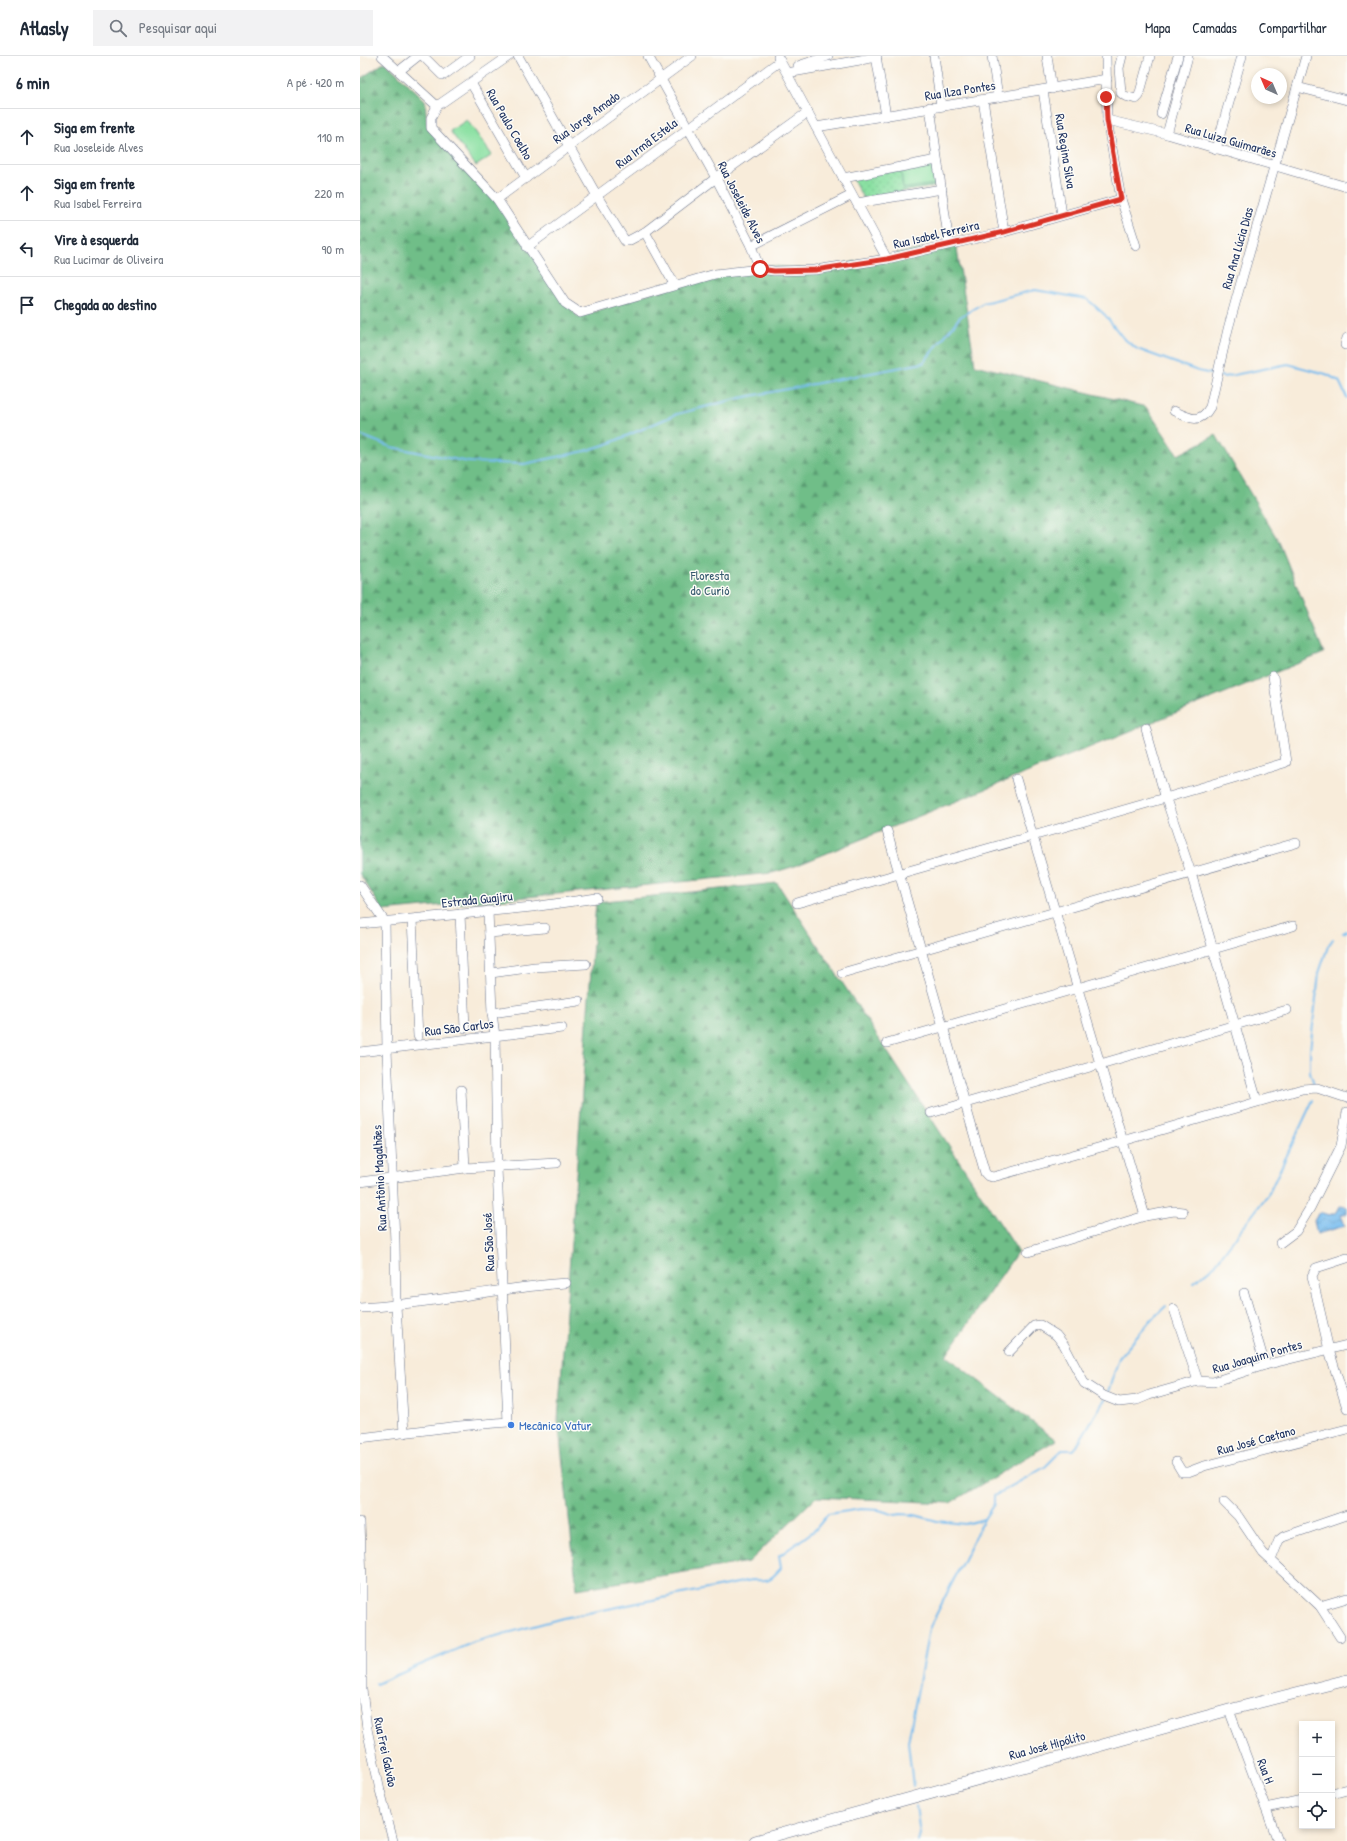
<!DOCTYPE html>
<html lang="pt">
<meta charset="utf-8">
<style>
:root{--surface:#fff;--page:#f2f2f3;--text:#1f2937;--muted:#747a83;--line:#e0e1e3}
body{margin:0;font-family:"Patrick Hand",sans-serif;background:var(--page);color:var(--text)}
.controls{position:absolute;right:12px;bottom:12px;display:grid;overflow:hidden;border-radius:0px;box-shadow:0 2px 6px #0003}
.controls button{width:36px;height:36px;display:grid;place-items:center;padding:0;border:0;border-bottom:1px solid var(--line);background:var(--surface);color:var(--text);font:20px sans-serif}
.compass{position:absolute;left:891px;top:12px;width:36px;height:36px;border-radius:50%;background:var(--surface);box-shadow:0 2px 6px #0003;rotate:316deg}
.stop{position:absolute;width:12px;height:12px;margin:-9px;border:3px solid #d93025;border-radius:50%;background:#fff}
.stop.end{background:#d93025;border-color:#fff;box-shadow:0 1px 4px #0008}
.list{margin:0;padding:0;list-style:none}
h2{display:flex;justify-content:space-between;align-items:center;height:52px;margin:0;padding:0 16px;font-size:17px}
h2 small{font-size:13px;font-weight:400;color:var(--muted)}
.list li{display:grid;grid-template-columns:26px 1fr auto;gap:12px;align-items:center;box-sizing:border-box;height:56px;padding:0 16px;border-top:1px solid var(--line)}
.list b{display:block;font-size:15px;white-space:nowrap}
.list p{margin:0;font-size:13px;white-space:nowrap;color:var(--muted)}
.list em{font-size:13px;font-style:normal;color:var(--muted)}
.icon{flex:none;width:22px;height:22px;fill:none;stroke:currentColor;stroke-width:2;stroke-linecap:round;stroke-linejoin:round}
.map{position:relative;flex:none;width:987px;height:1785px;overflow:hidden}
header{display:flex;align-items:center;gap:24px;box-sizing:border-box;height:56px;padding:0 20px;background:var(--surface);border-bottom:1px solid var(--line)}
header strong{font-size:19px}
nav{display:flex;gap:22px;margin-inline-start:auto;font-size:14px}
.search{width:280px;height:36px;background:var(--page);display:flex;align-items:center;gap:10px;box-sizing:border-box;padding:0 14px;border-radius:0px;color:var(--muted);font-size:15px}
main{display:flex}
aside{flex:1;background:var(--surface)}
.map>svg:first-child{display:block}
</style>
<header>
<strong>Atlasly</strong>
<div class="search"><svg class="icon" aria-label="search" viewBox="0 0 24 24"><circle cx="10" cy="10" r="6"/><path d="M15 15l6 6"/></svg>Pesquisar aqui</div>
<nav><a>Mapa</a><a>Camadas</a><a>Compartilhar</a></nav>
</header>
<main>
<aside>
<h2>6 min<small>A pé · 420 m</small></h2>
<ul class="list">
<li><svg class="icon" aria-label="ahead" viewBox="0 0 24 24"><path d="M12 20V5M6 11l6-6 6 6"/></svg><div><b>Siga em frente</b><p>Rua Joseleide Alves</p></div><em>110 m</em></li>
<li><svg class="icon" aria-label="ahead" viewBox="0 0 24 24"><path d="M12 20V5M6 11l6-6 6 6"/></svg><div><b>Siga em frente</b><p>Rua Isabel Ferreira</p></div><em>220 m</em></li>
<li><svg class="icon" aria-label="left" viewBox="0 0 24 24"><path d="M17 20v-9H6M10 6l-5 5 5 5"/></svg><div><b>Vire à esquerda</b><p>Rua Lucimar de Oliveira</p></div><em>90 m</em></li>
<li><svg class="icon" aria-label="arrive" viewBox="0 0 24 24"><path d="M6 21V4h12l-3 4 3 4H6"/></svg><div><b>Chegada ao destino</b></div></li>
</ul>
</aside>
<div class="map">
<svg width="987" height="1785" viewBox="0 0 987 1785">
<defs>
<pattern id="forest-firs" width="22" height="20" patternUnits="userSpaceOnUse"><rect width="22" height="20" fill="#6fbe88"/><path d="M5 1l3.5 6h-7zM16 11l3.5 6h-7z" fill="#5a9b72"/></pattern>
<pattern id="park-dots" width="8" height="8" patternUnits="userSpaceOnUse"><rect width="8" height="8" fill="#8ae0a2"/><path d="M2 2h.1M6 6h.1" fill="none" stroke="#76c08e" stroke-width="1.8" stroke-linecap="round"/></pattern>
<pattern id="water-waves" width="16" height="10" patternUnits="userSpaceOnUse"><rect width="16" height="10" fill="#77bcee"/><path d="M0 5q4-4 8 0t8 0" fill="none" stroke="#6199c4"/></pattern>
</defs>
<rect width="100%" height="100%" fill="#fdfcf7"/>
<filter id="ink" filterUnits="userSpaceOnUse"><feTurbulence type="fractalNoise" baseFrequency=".025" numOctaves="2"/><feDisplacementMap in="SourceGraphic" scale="8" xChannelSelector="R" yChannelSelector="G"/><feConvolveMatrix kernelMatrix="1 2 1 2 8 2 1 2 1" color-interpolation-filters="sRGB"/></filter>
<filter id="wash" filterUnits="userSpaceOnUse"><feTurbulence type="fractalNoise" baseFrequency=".012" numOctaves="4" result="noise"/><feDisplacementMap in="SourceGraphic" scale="16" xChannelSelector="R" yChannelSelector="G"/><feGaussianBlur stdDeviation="0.9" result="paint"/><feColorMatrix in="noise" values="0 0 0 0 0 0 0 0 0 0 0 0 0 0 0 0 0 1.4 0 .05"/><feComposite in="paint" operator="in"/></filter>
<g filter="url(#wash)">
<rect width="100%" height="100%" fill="#f8ecda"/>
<!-- forest -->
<g fill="url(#forest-firs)" stroke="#457673">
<polygon points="25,6 65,44 67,70 138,147 218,261 331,223 406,209 451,214 596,187 615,309 786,351 818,399 856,379 919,486 964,597 435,810 412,817 23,855 0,818 0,23"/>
<polygon points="417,827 658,1195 586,1300 696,1384 590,1447 456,1441 389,1506 217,1533 198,1364 236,846"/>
</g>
<!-- park -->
<polygon fill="url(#park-dots)" stroke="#528880" points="574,107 578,130 503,142 492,121"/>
<!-- garden -->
<g fill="#8ae0a2" stroke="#528880">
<polygon points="107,64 132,99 116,110 90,75"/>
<polygon points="573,110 575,128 543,133 541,115"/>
</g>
<!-- water -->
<polygon fill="url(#water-waves)" stroke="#4976a6" points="980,1150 987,1151 987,1158 981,1158 985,1170 957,1178 954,1165 959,1156 969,1159 977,1156"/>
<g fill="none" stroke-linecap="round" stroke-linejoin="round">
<!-- stream -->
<g stroke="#77bcee" stroke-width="2">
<polyline points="860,320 864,321 928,308 966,318 979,325 987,342"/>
<polyline points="0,379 31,391 109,406 164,408 225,395 250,387 317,358 380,342 563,307 600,261 623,247 675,234 727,243 745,259 763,282 777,293 838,315 856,319"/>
<polyline points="983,877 987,875"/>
<polyline points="954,1028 950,1016 950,994 959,917 968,890 973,883"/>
<polyline points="833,1227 853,1211 909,1137 953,1044"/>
<polyline points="747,1339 759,1302 792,1263 806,1250"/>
<path d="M16 1628 114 1586 203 1562 392 1524C408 1525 410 1525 421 1512L419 1500 455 1474 468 1458 502 1453 519 1454 535 1459 541 1458 555 1459 577 1465 605 1468 624 1463"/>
<polyline points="553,1730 548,1686 569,1573 624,1463 634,1448 634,1440 685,1411 702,1394 714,1394 745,1343"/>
<polyline points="556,1750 560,1778 558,1785"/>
</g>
</g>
</g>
<g filter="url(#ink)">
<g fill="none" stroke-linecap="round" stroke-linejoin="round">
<defs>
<g id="minor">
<polyline points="22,0 77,50 71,62 71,72 137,143 205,247 220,257 355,218 400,213 414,215 455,214 527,203 644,176 761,143"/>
<polyline points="63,0 82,19 84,19 110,0"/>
<polyline points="158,0 237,140 265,185 268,185 285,176 356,122 448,56"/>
<polyline points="288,0 356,122 391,190 400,213"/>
<polyline points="516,0 526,60"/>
<polyline points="574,0 581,50"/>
<polyline points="632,0 638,41"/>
<polyline points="687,0 692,33"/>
<polyline points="746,0 747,64 761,143 776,190"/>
<polyline points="762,0 759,12 761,37 765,40 776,43 779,40 790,0"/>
<polyline points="418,1 527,203"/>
<polyline points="438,10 468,0"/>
<polyline points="39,15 58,0"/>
<polyline points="427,17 517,1"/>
<polyline points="111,27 166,122"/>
<polyline points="937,31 987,44"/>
<polyline points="683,34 702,159"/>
<polyline points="623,44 644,176"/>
<polyline points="77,50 149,0"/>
<polyline points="570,51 589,188"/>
<polyline points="801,58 818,0"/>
<polyline points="747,64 807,78 987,131"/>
<polyline points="456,71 747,23"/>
<polyline points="807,78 828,0"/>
<polyline points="856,93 882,0"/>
<polyline points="483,122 577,104"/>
<polyline points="137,143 332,0"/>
<polyline points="497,147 582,133"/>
<polyline points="285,176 314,228"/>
<polyline points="391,190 492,139"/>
<polyline points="167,191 420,5"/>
<polyline points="985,289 987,282"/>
<path d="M814 355C829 362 840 369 850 351L868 273 883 219 946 0"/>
<polyline points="786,674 806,743 831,817 897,1045"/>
<polyline points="656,723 785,1160"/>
<polyline points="527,775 625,1117 628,1120 633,1121 763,1085 942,1033 957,1032 987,1042"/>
<polyline points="0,829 25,866 27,994 35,1186 36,1250 44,1377"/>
<path d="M437 847C599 800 762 756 924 707L926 706 913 621"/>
<polyline points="100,858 105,972"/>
<polyline points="52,864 58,980"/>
<polyline points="0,868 172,851 237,842"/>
<polyline points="129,877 185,872"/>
<polyline points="131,917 175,911 226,908"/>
<polyline points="482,917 936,787"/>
<polyline points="132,957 219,945"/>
<polyline points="527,987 933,870"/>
<polyline points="0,996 202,972"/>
<polyline points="101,1034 105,1112"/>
<polyline points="571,1057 927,954"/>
<polyline points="0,1126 105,1112 197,1107"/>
<polyline points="920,1187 936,1175 950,1152 981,1090 987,1056"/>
<polyline points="668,1196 785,1160 814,1155 823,1156"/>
<polyline points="987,1202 956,1212 952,1220 969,1294 987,1352"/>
<polyline points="884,1237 905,1309"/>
<path d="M0 1252C69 1248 137 1232 206 1227"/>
<polyline points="814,1253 838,1325"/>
<polyline points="649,1296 674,1270 680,1269 696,1279 704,1289 724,1327 744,1340 759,1346 777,1344 789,1339 838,1325 853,1326 905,1309 987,1289"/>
<polyline points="0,1382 99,1370 148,1366 137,1112 135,980 132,957 128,855"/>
<polyline points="816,1406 822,1416 828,1416 844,1410 987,1373"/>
<polyline points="864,1446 878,1460 903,1497 960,1550 980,1581"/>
<polyline points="0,1466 2,1526 2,1634 7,1673 20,1734 33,1785"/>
<polyline points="911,1504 919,1484 923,1481 987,1459"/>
<polyline points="960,1550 987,1542"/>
<polyline points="869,1654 918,1785"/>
<polyline points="972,1737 987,1733"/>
<polyline points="906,1752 942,1744"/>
</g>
<polyline id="tertiary" points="395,1785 869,1654 987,1624"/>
</defs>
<!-- minor casing -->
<use href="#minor" stroke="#687189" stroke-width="10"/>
<!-- tertiary casing -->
<use href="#tertiary" stroke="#687189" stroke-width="12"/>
<!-- minor -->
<use href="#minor" stroke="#fff" stroke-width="9"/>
<!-- tertiary -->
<use href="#tertiary" stroke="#fff" stroke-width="11"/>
</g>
</g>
<g fill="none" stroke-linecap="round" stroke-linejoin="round" filter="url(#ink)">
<!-- route -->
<polyline stroke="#d93025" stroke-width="5" points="400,213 414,215 455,214 527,203 644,176 761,143 747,64 746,41"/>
</g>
<!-- markers -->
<circle fill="#3f7fe0" stroke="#fdfcf7" stroke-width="1.5" cx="151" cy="1369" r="4"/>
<g text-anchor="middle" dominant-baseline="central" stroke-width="3" stroke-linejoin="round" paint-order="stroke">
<!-- street labels -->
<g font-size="13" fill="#1b2f5e" stroke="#fdfcf7">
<text transform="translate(600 34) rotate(-9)">Rua Ilza Pontes</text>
<text transform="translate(226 61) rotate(-36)">Rua Jorge Amado</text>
<text transform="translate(150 68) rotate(60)">Rua Paulo Coelho</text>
<text transform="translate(871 84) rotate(16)">Rua Luiza Guimarães</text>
<text transform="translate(286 87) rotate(-37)">Rua Irmã Estela</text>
<text transform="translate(706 95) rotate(81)">Rua Regina Silva</text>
<text transform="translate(382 146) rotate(63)">Rua Joseleide Alves</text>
<text transform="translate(576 178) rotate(-13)">Rua Isabel Ferreira</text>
<text transform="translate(877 192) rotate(-74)">Rua Ana Lúcia Dias</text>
<text transform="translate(117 843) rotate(-6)">Estrada Guajiru</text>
<text transform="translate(99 971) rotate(-7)">Rua São Carlos</text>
<text transform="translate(19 1122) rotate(-93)">Rua Antônio Magalhães</text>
<text transform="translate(128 1186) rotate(-93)">Rua São José</text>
<text transform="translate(897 1300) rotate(-16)">Rua Joaquim Pontes</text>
<text transform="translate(896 1384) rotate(-15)">Rua José Caetano</text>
<text transform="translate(687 1689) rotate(-15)">Rua José Hipólito</text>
<text transform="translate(26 1696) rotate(78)">Rua Frei Galvão</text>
<text transform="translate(906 1715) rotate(69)">Rua H</text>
</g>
<!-- park labels -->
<g font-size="13" fill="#375b6f" stroke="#fdfcf7">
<text x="350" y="519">Floresta<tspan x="350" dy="15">do Curió</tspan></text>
</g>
<!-- shop labels -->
<g font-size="13" fill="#366cbe" stroke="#fdfcf7" text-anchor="start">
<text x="159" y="1369">Mecânico Vatur</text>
</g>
</g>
</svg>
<div class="controls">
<button>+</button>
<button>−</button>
<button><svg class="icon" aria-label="locate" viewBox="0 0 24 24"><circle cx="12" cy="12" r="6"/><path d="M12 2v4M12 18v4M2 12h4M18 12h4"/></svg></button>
</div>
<svg class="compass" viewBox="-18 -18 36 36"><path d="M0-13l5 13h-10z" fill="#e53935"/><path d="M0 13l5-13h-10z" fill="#747a83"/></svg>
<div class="stop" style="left:400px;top:213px"></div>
<div class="stop end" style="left:746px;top:41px"></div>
</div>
</main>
